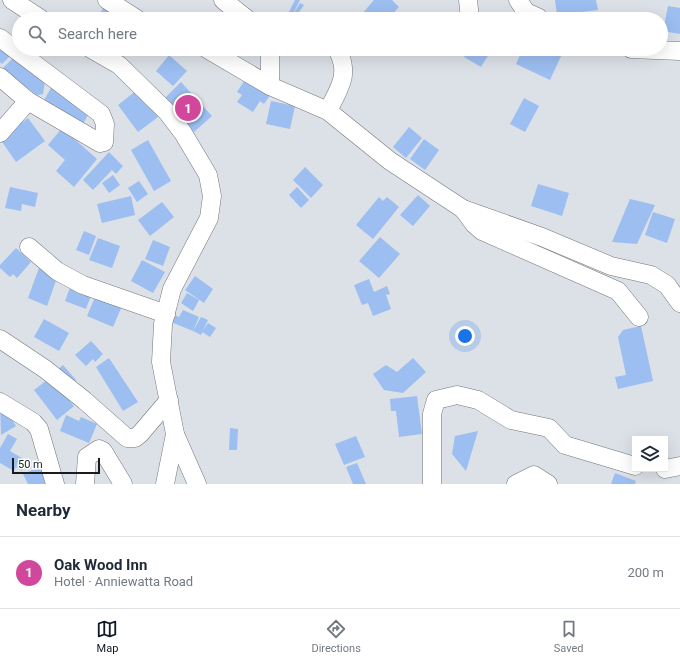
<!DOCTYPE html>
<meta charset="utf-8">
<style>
:root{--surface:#fff;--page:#f6f6f7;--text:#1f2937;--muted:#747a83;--line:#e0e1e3;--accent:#111827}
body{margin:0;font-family:Roboto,sans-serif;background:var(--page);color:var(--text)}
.controls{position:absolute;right:12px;bottom:12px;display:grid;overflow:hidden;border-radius:0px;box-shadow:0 4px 16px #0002}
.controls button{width:36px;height:36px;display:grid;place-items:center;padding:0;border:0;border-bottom:1px solid var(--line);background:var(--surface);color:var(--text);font:20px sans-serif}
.scale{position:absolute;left:12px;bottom:10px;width:88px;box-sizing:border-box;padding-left:4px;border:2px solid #191b1d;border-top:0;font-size:11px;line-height:14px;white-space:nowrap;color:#191b1d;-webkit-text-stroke:3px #fff;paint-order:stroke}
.you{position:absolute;left:465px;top:336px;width:14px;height:14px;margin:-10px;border:3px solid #fff;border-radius:50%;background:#1a73e8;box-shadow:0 0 0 6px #1a73e833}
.badge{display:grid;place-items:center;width:26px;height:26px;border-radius:50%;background:var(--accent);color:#fff;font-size:13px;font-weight:700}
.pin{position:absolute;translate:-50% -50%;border:2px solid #fff;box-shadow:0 1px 4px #0006}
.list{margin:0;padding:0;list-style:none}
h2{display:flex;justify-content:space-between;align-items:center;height:52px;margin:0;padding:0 16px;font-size:17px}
h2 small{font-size:13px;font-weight:400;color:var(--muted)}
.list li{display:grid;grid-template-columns:26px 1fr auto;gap:12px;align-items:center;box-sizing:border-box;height:72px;padding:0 16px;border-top:1px solid var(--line)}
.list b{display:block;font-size:15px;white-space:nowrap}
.list p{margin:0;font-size:13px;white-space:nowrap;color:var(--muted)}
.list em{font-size:13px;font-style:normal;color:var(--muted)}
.icon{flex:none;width:22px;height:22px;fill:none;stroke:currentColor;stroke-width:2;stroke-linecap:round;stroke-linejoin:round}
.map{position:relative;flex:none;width:680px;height:484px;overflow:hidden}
.search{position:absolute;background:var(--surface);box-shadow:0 4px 16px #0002;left:12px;right:12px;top:12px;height:44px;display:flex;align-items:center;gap:10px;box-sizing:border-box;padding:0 14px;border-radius:22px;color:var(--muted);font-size:15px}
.sheet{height:124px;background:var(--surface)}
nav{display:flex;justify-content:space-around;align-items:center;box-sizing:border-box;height:56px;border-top:1px solid var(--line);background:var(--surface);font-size:11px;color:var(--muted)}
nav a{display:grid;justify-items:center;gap:2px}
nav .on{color:var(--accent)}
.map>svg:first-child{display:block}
</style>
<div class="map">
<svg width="680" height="484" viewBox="0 0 680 484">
<rect width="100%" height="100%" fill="#dce1e7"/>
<!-- building -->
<g fill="#9cbef0">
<polygon points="295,0 300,0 293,14 289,12"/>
<polygon points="374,0 392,0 399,7 388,19 367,19 362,14"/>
<polygon points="555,0 596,0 598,10 557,15"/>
<polygon points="300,3 304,5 297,15 294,13"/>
<polygon points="104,6 125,19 97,19"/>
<polygon points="668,6 680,8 680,34 663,31"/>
<polygon points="0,44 12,54 2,64 0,62"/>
<polygon points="38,49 48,49 44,54"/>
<polygon points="469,49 492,49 481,67 464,57"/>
<polygon points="523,49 552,49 562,54 550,80 516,64"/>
<polygon points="169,55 187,71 173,86 156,71"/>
<polygon points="13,58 45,81 43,94 37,95 2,69"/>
<polygon points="248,75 273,91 264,104 260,101 253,112 237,102 242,95 237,92"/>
<polygon points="181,82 212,116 194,132 164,99"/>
<polygon points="52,86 92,108 83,124 43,102"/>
<polygon points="137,90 158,117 138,132 118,105"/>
<polygon points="524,98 539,106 525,132 510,124"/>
<polygon points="271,101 295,106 290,129 266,124"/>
<polygon points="28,118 45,141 16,162 0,139"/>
<polygon points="409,127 422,138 406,158 393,147"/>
<polygon points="62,128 97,159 74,187 56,171 65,160 48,145"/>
<polygon points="424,139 439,150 425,170 410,159"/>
<polygon points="148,140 171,181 154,191 131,150"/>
<polygon points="109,152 123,166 116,174 112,170 93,190 83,180"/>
<polygon points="305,167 323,185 311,198 293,180"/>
<polygon points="113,175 120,185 109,193 102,183"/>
<polygon points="139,181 148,194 137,202 128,188"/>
<polygon points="538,184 569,193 562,216 531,206"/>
<polygon points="10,187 38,193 35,207 22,204 21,211 5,208"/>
<polygon points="297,187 309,200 301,208 289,195"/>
<polygon points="418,195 430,206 413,226 400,215"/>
<polygon points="131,196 135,215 102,223 97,204"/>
<polygon points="379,197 383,201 387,197 399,207 373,239 356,225"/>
<polygon points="630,199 655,205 637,244 612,242"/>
<polygon points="162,202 174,217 150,236 138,220"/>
<polygon points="653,212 675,219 667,243 645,235"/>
<polygon points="84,231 96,236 89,255 76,250"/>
<polygon points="380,237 400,254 379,278 359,261"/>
<polygon points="98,238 120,246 112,268 89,260"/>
<polygon points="153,240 170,247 163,266 145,259"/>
<polygon points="16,248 31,262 17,278 13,274 10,277 0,268 0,265"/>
<polygon points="142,260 165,272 153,293 131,281"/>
<polygon points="39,268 58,275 47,306 28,298"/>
<polygon points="195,276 213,289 204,303 185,290"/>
<polygon points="369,279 374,292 387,286 390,294 386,295 391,309 373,316 368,303 362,305 354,285"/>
<polygon points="71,285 92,293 86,309 65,301"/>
<polygon points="187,293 199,300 193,311 181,303"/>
<polygon points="96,295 122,306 113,327 87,316"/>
<polygon points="183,310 199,317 193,331 171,322 174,315 179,317"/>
<polygon points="201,317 208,320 201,335 193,331"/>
<polygon points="44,319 69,333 59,351 34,337"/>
<polygon points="208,323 216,328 210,337 202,332"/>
<polygon points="641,326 653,381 618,389 615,377 626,375 618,337 623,330"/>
<polygon points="91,341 103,354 95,362 93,359 86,366 75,355"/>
<polygon points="109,358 138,402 123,411 96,367"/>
<polygon points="413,358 426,372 403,393 384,390 373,374 386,365 397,372"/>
<polygon points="63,365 76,380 71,385 57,370"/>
<polygon points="51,377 74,406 57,420 34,390"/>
<polygon points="417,396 422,434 399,437 396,411 391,411 390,399"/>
<polygon points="2,403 16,426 1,435 0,404"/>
<polygon points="66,415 79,421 81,417 97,424 89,443 60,431"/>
<polygon points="230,428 238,429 237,450 229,450"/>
<polygon points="478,431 466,471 452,454 455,436"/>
<polygon points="8,434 17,439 10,451 27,461 22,471 16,467 14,471 0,463 0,448"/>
<polygon points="356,436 365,457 344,465 335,444"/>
<polygon points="357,463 366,484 353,484 346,467"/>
<polygon points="44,465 52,484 28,484 23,474"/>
<polygon points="615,473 636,481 635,484 611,484"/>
</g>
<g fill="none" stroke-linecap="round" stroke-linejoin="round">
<defs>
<g id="minor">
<polyline points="12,0 41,19"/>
<polyline points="107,0 137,19"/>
<polyline points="223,0 247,19"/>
<polyline points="468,0 470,19"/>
<polyline points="518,0 526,12 539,18"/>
<polyline points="0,38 101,114 105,124 104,142 100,143 28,101 0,77"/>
<polyline points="91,49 119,65 167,112 183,133 208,175 212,196 209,218 172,289 163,324 161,362 175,434 197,484"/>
<polyline points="207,49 270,86 328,111 390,161 463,209 542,237 611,266 651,275 667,285 680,303"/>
<polyline points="269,49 270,53 270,86"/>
<polyline points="631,49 680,51"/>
<path d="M328 111C339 88 351 74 337 49"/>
<polyline points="0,133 28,101"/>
<polyline points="463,209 474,224 482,231 618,291 639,317"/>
<polyline points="29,247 57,271 83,285 166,314"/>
<polyline points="0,339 45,369 84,400 127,438 135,438 140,434 169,400"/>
<polyline points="0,402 33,422 39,429 55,484"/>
<polyline points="665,469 680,466"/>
<polyline points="85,484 87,457 99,449 103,451 123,484"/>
<polyline points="165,484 175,434"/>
<polyline points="432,484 432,414 436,400 457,395 478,400 511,420 549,428 565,445 635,466"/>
<polyline points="516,484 534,475 548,484"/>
</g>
</defs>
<!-- minor casing -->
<use href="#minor" stroke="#72767c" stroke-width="19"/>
<!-- minor -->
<use href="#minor" stroke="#fff" stroke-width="18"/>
</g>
</svg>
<div class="controls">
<button><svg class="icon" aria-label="layers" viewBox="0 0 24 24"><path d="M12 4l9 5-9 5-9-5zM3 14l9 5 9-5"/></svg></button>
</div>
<div class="scale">50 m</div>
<div class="you"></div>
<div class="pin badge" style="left:188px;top:108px;background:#d1479c">1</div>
<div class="search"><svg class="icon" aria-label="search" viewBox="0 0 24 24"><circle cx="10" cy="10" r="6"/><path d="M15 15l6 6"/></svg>Search here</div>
</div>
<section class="sheet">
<h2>Nearby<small></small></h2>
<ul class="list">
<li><span class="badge" style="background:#d1479c">1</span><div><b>Oak Wood Inn</b><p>Hotel · Anniewatta Road</p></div><em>200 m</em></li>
</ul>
</section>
<nav>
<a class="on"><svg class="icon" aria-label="map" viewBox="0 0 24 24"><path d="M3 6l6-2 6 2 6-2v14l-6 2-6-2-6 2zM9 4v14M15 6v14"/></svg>Map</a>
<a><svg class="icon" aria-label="directions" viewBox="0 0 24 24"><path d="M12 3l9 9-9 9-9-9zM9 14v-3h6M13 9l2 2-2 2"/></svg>Directions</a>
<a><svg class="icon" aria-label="saved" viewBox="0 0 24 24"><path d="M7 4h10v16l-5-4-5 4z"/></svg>Saved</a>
</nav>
